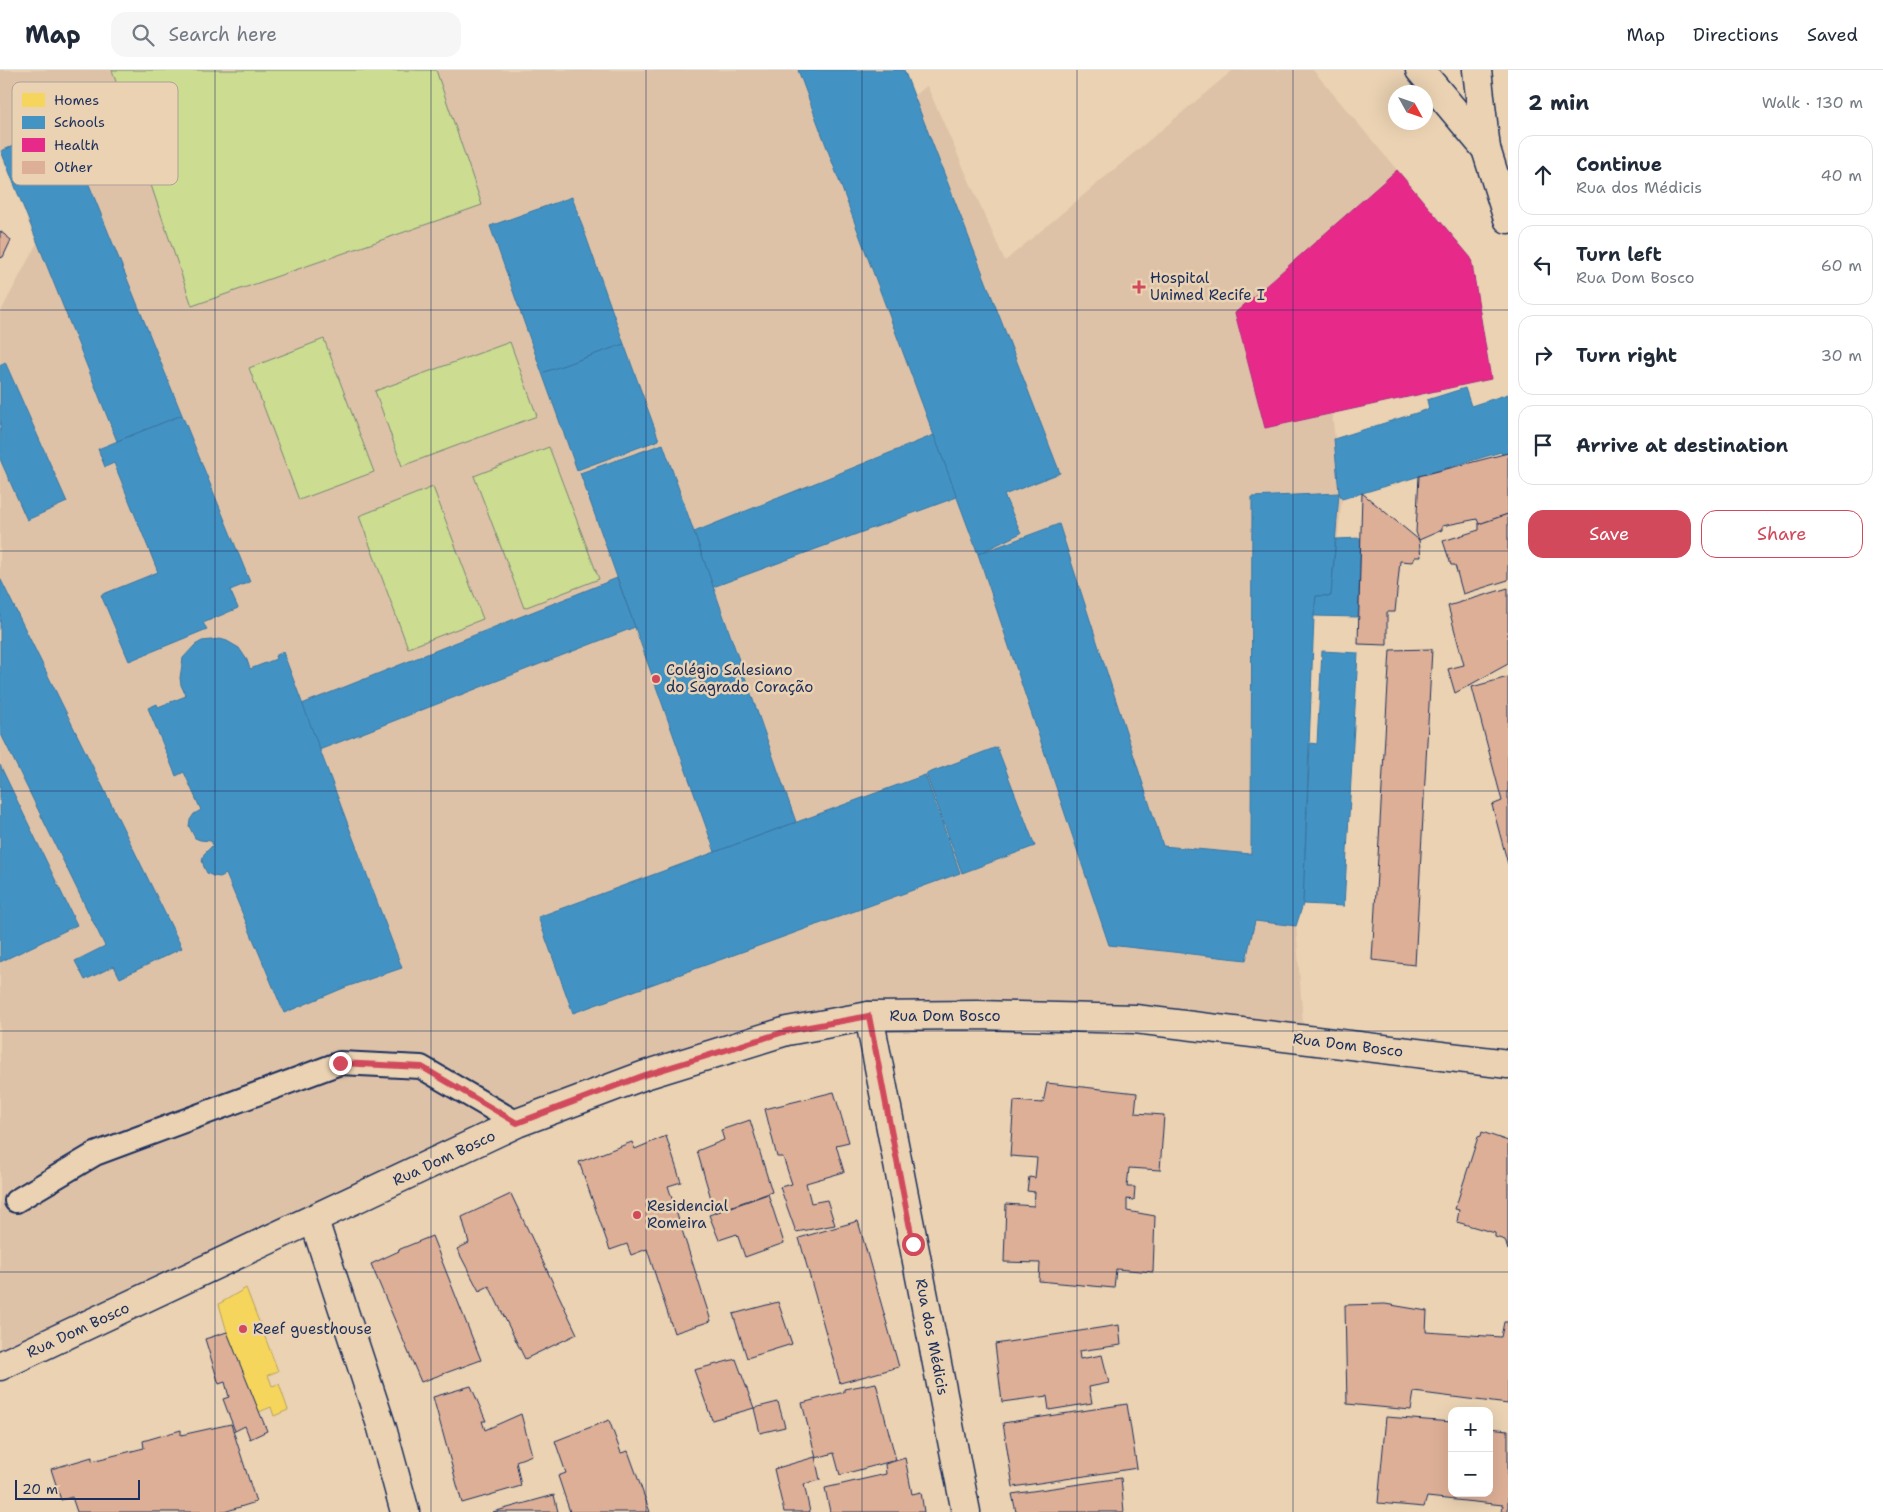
<!DOCTYPE html>
<meta charset="utf-8">
<style>
:root{--surface:#fff;--page:#f6f6f7;--text:#1f2937;--muted:#747a83;--line:#e0e1e3;--accent:#d1495b}
body{margin:0;font-family:"Shantell Sans",sans-serif;background:var(--page);color:var(--text)}
.controls{position:absolute;right:15px;bottom:15px;display:grid;overflow:hidden;border-radius:10px;box-shadow:0 5px 20px #0002}
.controls button{width:45px;height:45px;display:grid;place-items:center;padding:0;border:0;border-bottom:1px solid var(--line);background:var(--surface);color:var(--text);font:25px sans-serif}
.compass{position:absolute;left:1388px;top:15px;width:45px;height:45px;border-radius:50%;background:var(--surface);box-shadow:0 5px 20px #0002;rotate:130deg}
.scale{position:absolute;left:15px;bottom:12px;width:125px;box-sizing:border-box;padding-left:5px;border:2px solid #1b2f5e;border-top:0;font-size:14px;line-height:18px;white-space:nowrap;color:#1b2f5e;-webkit-text-stroke:4px #ead2b2;paint-order:stroke}
.stop{position:absolute;width:15px;height:15px;margin:-11px;border:4px solid #d1495b;border-radius:50%;background:#fff}
.stop.end{background:#d1495b;border-color:#fff;box-shadow:0 1px 5px #0008}
.list{margin:0;padding:0;list-style:none}
h2{display:flex;justify-content:space-between;align-items:center;height:65px;margin:0;padding:0 20px;font-size:21px}
h2 small{font-size:16px;font-weight:400;color:var(--muted)}
.list li{display:grid;grid-template-columns:32px 1fr auto;gap:15px;align-items:center;box-sizing:border-box;height:80px;margin:0 10px 10px;padding:0 10px;border:1px solid var(--line);border-radius:15px}
.list b{display:block;font-size:19px;white-space:nowrap}
.list p{margin:0;font-size:16px;white-space:nowrap;color:var(--muted)}
.list em{font-size:16px;font-style:normal;color:var(--muted)}
.actions{display:flex;gap:10px;padding:15px 20px}
.actions a{flex:1;padding:11px 0;border:1px solid var(--accent);border-radius:15px;text-align:center;font-size:18px;color:var(--accent)}
.actions .main{background:var(--accent);color:#fff}
.icon{flex:none;width:28px;height:28px;fill:none;stroke:currentColor;stroke-width:2;stroke-linecap:round;stroke-linejoin:round}
.map{position:relative;flex:none;width:1508px;height:1442px;overflow:hidden}
header{display:flex;align-items:center;gap:30px;box-sizing:border-box;height:70px;padding:0 25px;background:var(--surface);border-bottom:1px solid var(--line)}
header strong{font-size:24px}
nav{display:flex;gap:28px;margin-inline-start:auto;font-size:18px}
.search{width:350px;height:45px;background:var(--page);display:flex;align-items:center;gap:12px;box-sizing:border-box;padding:0 18px;border-radius:15px;color:var(--muted);font-size:19px}
main{display:flex}
aside{flex:1;background:var(--surface)}
.map>svg:first-child{display:block}
</style>
<header>
<strong>Map</strong>
<div class="search"><svg class="icon" aria-label="search" viewBox="0 0 24 24"><circle cx="10" cy="10" r="6"/><path d="M15 15l6 6"/></svg>Search here</div>
<nav><a>Map</a><a>Directions</a><a>Saved</a></nav>
</header>
<main>
<div class="map">
<svg width="1508" height="1442" viewBox="0 0 1508 1442">
<rect width="100%" height="100%" fill="#ead2b2"/>
<filter id="ink" filterUnits="userSpaceOnUse"><feTurbulence type="fractalNoise" baseFrequency=".02" numOctaves="2"/><feDisplacementMap in="SourceGraphic" scale="10" xChannelSelector="R" yChannelSelector="G"/><feConvolveMatrix kernelMatrix="1 2 1 2 8 2 1 2 1" color-interpolation-filters="sRGB"/></filter>
<g filter="url(#ink)">
<!-- built -->
<polygon fill="#dec2a7" points="0,0 904,0 914,26 927,16 1005,191 1233,0 1313,0 1397,100 1235,243 1265,358 1332,344 1342,429 1331,526 1314,546 1303,834 1296,856 1304,969 869,946 645,1005 0,1296 0,243 37,173 0,81"/>
<!-- green -->
<g fill="#ccdc90" stroke="#748677">
<polygon points="112,0 436,0 482,135 192,236"/>
<polygon points="324,269 374,402 299,430 249,298"/>
<polygon points="510,272 537,346 402,396 375,321"/>
<polygon points="549,377 599,509 524,538 474,406"/>
<polygon points="433,417 483,549 408,578 359,446"/>
</g>
<!-- homes -->
<polygon fill="#f6d55c" stroke="#b4a35d" points="246,1218 278,1301 268,1305 272,1316 279,1314 288,1340 274,1346 271,1337 259,1342 227,1262 219,1234"/>
<!-- schools -->
<g fill="#4393c3" stroke="#3775a5">
<polygon points="798,0 904,0 1060,403 1004,425 1021,463 978,484"/>
<polygon points="65,55 182,345 117,371 1,81"/>
<polygon points="572,127 624,274 542,303 490,156"/>
<polygon points="624,274 659,370 577,400 542,303"/>
<polygon points="5,292 67,432 27,450 0,389 0,295"/>
<polygon points="1465,318 1471,336 1508,324 1508,383 1502,385 1501,382 1342,429 1339,423 1334,369 1429,339 1427,330"/>
<polygon points="182,345 250,512 230,520 238,538 203,553 207,559 129,591 101,525 158,502 114,393 105,397 98,379"/>
<polygon points="934,365 957,427 713,517 694,462"/>
<polygon points="663,374 796,752 715,782 580,403"/>
<polygon points="1339,423 1331,526 1316,526 1314,546 1303,834 1296,856 1255,851 1246,890 1109,875 978,484 1059,454 1163,776 1251,784 1252,427"/>
<polygon points="1361,468 1358,547 1314,546 1316,526 1331,526 1336,469"/>
<polygon points="0,508 182,878 120,908 114,896 85,910 75,891 105,876 0,662"/>
<polygon points="617,508 635,557 319,680 302,634"/>
<polygon points="220,569 227,571 239,578 247,590 250,599 276,589 275,586 283,582 402,898 346,917 284,943 226,804 220,807 213,806 207,803 204,797 202,790 204,784 213,775 211,771 200,770 195,768 189,756 190,750 194,744 201,740 184,702 176,706 148,638 157,634 158,637 186,626 181,615 180,608 183,588 195,575 202,571"/>
<polygon points="1322,581 1358,583 1344,836 1303,834 1310,673 1317,674"/>
<polygon points="997,677 1035,776 962,803 926,704"/>
<polygon points="0,695 77,855 0,892"/>
<polygon points="925,705 960,803 573,943 538,847"/>
</g>
<!-- health -->
<polygon fill="#e7298a" stroke="#aa2b7d" points="1397,100 1471,188 1491,309 1265,358 1235,243"/>
<!-- building -->
<g fill="#ddaf96" stroke="#1b2f5e">
<polygon points="0,161 11,170 3,187 0,188"/>
<polygon points="1508,383 1508,444 1479,454 1477,449 1442,456 1442,460 1419,470 1416,462 1419,406"/>
<polygon points="1362,423 1419,470 1421,487 1415,487 1413,492 1400,491 1395,542 1387,542 1387,575 1358,574"/>
<polygon points="1508,444 1508,510 1463,524 1455,495 1451,495 1443,471 1479,460 1479,454"/>
<polygon points="1508,518 1508,594 1455,623 1448,599 1464,595 1448,536"/>
<polygon points="1432,579 1415,895 1372,890 1390,580"/>
<polygon points="1508,607 1508,794 1492,735 1502,731 1472,617"/>
<polygon points="1047,1013 1137,1023 1135,1043 1164,1045 1160,1100 1129,1098 1127,1117 1135,1117 1134,1130 1127,1129 1127,1141 1155,1146 1153,1202 1116,1199 1114,1218 1039,1211 1040,1193 1004,1192 1006,1134 1034,1136 1035,1122 1027,1121 1029,1107 1035,1108 1037,1088 1010,1086 1014,1031 1043,1033"/>
<polygon points="834,1022 849,1072 836,1075 844,1102 806,1113 811,1133 827,1130 835,1155 796,1162 780,1117 792,1114 783,1087 777,1087 765,1039"/>
<polygon points="750,1050 772,1122 715,1142 697,1081 724,1070 721,1060"/>
<polygon points="1482,1062 1508,1071 1508,1180 1505,1170 1495,1167 1495,1163 1457,1152 1459,1140 1455,1139 1478,1067 1481,1066"/>
<polygon points="666,1066 681,1112 668,1116 711,1251 674,1263 647,1179 631,1185 627,1174 610,1180 579,1092 632,1072 635,1079"/>
<polygon points="511,1124 577,1264 525,1289 489,1216 479,1221 457,1179 469,1173 462,1147"/>
<polygon points="768,1124 784,1173 745,1187 737,1164 719,1170 709,1145"/>
<polygon points="858,1151 899,1297 840,1313 799,1168"/>
<polygon points="432,1166 481,1290 421,1312 371,1194 399,1181 398,1180"/>
<polygon points="778,1232 792,1274 747,1288 733,1244"/>
<polygon points="1385,1234 1427,1241 1426,1262 1501,1267 1504,1252 1508,1252 1508,1334 1414,1322 1411,1340 1347,1334 1345,1235"/>
<polygon points="1119,1255 1121,1275 1079,1281 1080,1289 1102,1285 1109,1313 1089,1317 1092,1333 1049,1340 1047,1326 1002,1332 995,1274"/>
<polygon points="227,1262 267,1361 250,1369 245,1356 235,1361 223,1329 229,1327 225,1312 219,1314 205,1269"/>
<polygon points="736,1289 754,1338 712,1350 694,1300"/>
<polygon points="876,1313 896,1390 840,1405 834,1383 816,1388 802,1333 844,1322 844,1319"/>
<polygon points="471,1316 486,1351 482,1351 485,1360 521,1344 532,1385 516,1391 521,1416 462,1433 433,1327"/>
<polygon points="778,1332 785,1357 760,1363 754,1338"/>
<polygon points="1127,1334 1137,1398 1013,1417 1003,1353"/>
<polygon points="1451,1343 1452,1343 1452,1423 1489,1423 1489,1358 1508,1360 1508,1442 1502,1442 1503,1435 1427,1427 1424,1437 1378,1433 1386,1347 1452,1352"/>
<polygon points="609,1350 621,1383 628,1381 650,1442 570,1442 558,1406 566,1403 555,1371"/>
<polygon points="231,1354 256,1432 224,1442 77,1442 72,1427 61,1430 51,1399 92,1387 92,1391 144,1378 143,1371 181,1360 181,1365"/>
<polygon points="815,1387 820,1410 804,1414 810,1442 784,1442 774,1399"/>
<polygon points="905,1388 912,1424 921,1422 924,1442 830,1442 825,1418 886,1404 885,1394"/>
<polygon points="1121,1408 1124,1442 1016,1442 1012,1424"/>
<polygon points="554,1425 558,1442 493,1442"/>
</g>
<g fill="none" stroke-linecap="round" stroke-linejoin="round">
<defs>
<polyline id="service" points="16,1131 95,1084 340,993 421,997 517,1053"/>
<g id="minor">
<polyline points="869,946 966,1442"/>
<polyline points="314,1150 382,1358 405,1442"/>
</g>
<polyline id="tertiary" points="1477,0 1486,79"/>
<g id="secondary">
<polyline points="1420,0 1486,79 1508,149"/>
<polyline points="0,1296 517,1053 645,1005 787,961 869,946 978,945 1135,949 1508,994"/>
</g>
</defs>
<!-- service casing -->
<use href="#service" stroke="#1b2f5e" stroke-width="26"/>
<!-- minor casing -->
<use href="#minor" stroke="#1b2f5e" stroke-width="31"/>
<!-- tertiary casing -->
<use href="#tertiary" stroke="#1b2f5e" stroke-width="31"/>
<!-- secondary casing -->
<use href="#secondary" stroke="#1b2f5e" stroke-width="31"/>
<!-- service -->
<use href="#service" stroke="#ead2b2" stroke-width="22"/>
<!-- minor -->
<use href="#minor" stroke="#ead2b2" stroke-width="28"/>
<!-- tertiary -->
<use href="#tertiary" stroke="#ead2b2" stroke-width="28"/>
<!-- secondary -->
<use href="#secondary" stroke="#ead2b2" stroke-width="28"/>
</g>
</g>
<g fill="none" stroke-linecap="round" stroke-linejoin="round" filter="url(#ink)">
<!-- route -->
<polyline stroke="#d1495b" stroke-width="6" points="340,993 422,997 517,1053 645,1005 787,961 869,946 913,1174"/>
</g>
<!-- grid -->
<path fill="none" stroke="#1b2f5e" stroke-width="1" stroke-opacity="0.55" d="M215 0V1442M431 0V1442M646 0V1442M862 0V1442M1077 0V1442M1293 0V1442M0 240H1508M0 481H1508M0 721H1508M0 961H1508M0 1202H1508"/>
<!-- markers -->
<g fill="#d1495b" stroke="#ead2b2" stroke-width="2">
<path d="M1136.5 209.5h5v5h5v5h-5v5h-5v-5h-5v-5h5z"/>
<circle cx="656" cy="609" r="5"/>
<circle cx="637" cy="1145" r="5"/>
<circle cx="243" cy="1259" r="5"/>
</g>
<g text-anchor="middle" dominant-baseline="central" stroke-width="5" stroke-linejoin="round" paint-order="stroke">
<!-- poi labels -->
<g font-size="15" fill="#1b2f5e" stroke="#ead2b2" text-anchor="start">
<text x="1150" y="208">Hospital<tspan x="1150" dy="17">Unimed Recife I</tspan></text>
<text x="666" y="600">Colégio Salesiano<tspan x="666" dy="17">do Sagrado Coração</tspan></text>
<text x="647" y="1136">Residencial<tspan x="647" dy="17">Romeira</tspan></text>
<text x="253" y="1259">Reef guesthouse</text>
</g>
<!-- street labels -->
<g font-size="15" fill="#1b2f5e" stroke="#ead2b2">
<text x="945" y="946">Rua Dom Bosco</text>
<text transform="translate(1348 975) rotate(7)">Rua Dom Bosco</text>
<text transform="translate(444 1088) rotate(-25)">Rua Dom Bosco</text>
<text transform="translate(78 1260) rotate(-25)">Rua Dom Bosco</text>
<text transform="translate(932 1267) rotate(79)">Rua dos Médicis</text>
</g>
</g>
<!-- legend -->
<rect x="12" y="12" width="166" height="103" rx="8" fill="#ead2b2" stroke="#aca199" stroke-width="1"/>
<rect x="22" y="23" width="23" height="14" fill="#f6d55c"/>
<rect x="22" y="46" width="23" height="13" fill="#4393c3"/>
<rect x="22" y="68" width="23" height="14" fill="#e7298a"/>
<rect x="22" y="91" width="23" height="13" fill="#ddaf96"/>
<g font-size="14" fill="#1b2f5e">
<text x="54" y="35">Homes</text>
<text x="54" y="57">Schools</text>
<text x="54" y="80">Health</text>
<text x="54" y="102">Other</text>
</g>
</svg>
<div class="controls">
<button>+</button>
<button>−</button>
</div>
<svg class="compass" viewBox="-18 -18 36 36"><path d="M0-13l5 13h-10z" fill="#e53935"/><path d="M0 13l5-13h-10z" fill="#747a83"/></svg>
<div class="scale">20 m</div>
<div class="stop" style="left:913px;top:1174px"></div>
<div class="stop end" style="left:340px;top:993px"></div>
</div>
<aside>
<h2>2 min<small>Walk · 130 m</small></h2>
<ul class="list">
<li><svg class="icon" aria-label="ahead" viewBox="0 0 24 24"><path d="M12 20V5M6 11l6-6 6 6"/></svg><div><b>Continue</b><p>Rua dos Médicis</p></div><em>40 m</em></li>
<li><svg class="icon" aria-label="left" viewBox="0 0 24 24"><path d="M17 20v-9H6M10 6l-5 5 5 5"/></svg><div><b>Turn left</b><p>Rua Dom Bosco</p></div><em>60 m</em></li>
<li><svg class="icon" aria-label="right" viewBox="0 0 24 24"><path d="M7 20v-9h11M14 6l5 5-5 5"/></svg><div><b>Turn right</b></div><em>30 m</em></li>
<li><svg class="icon" aria-label="arrive" viewBox="0 0 24 24"><path d="M6 21V4h12l-3 4 3 4H6"/></svg><div><b>Arrive at destination</b></div></li>
</ul>
<div class="actions"><a class="main">Save</a><a>Share</a></div>
</aside>
</main>
